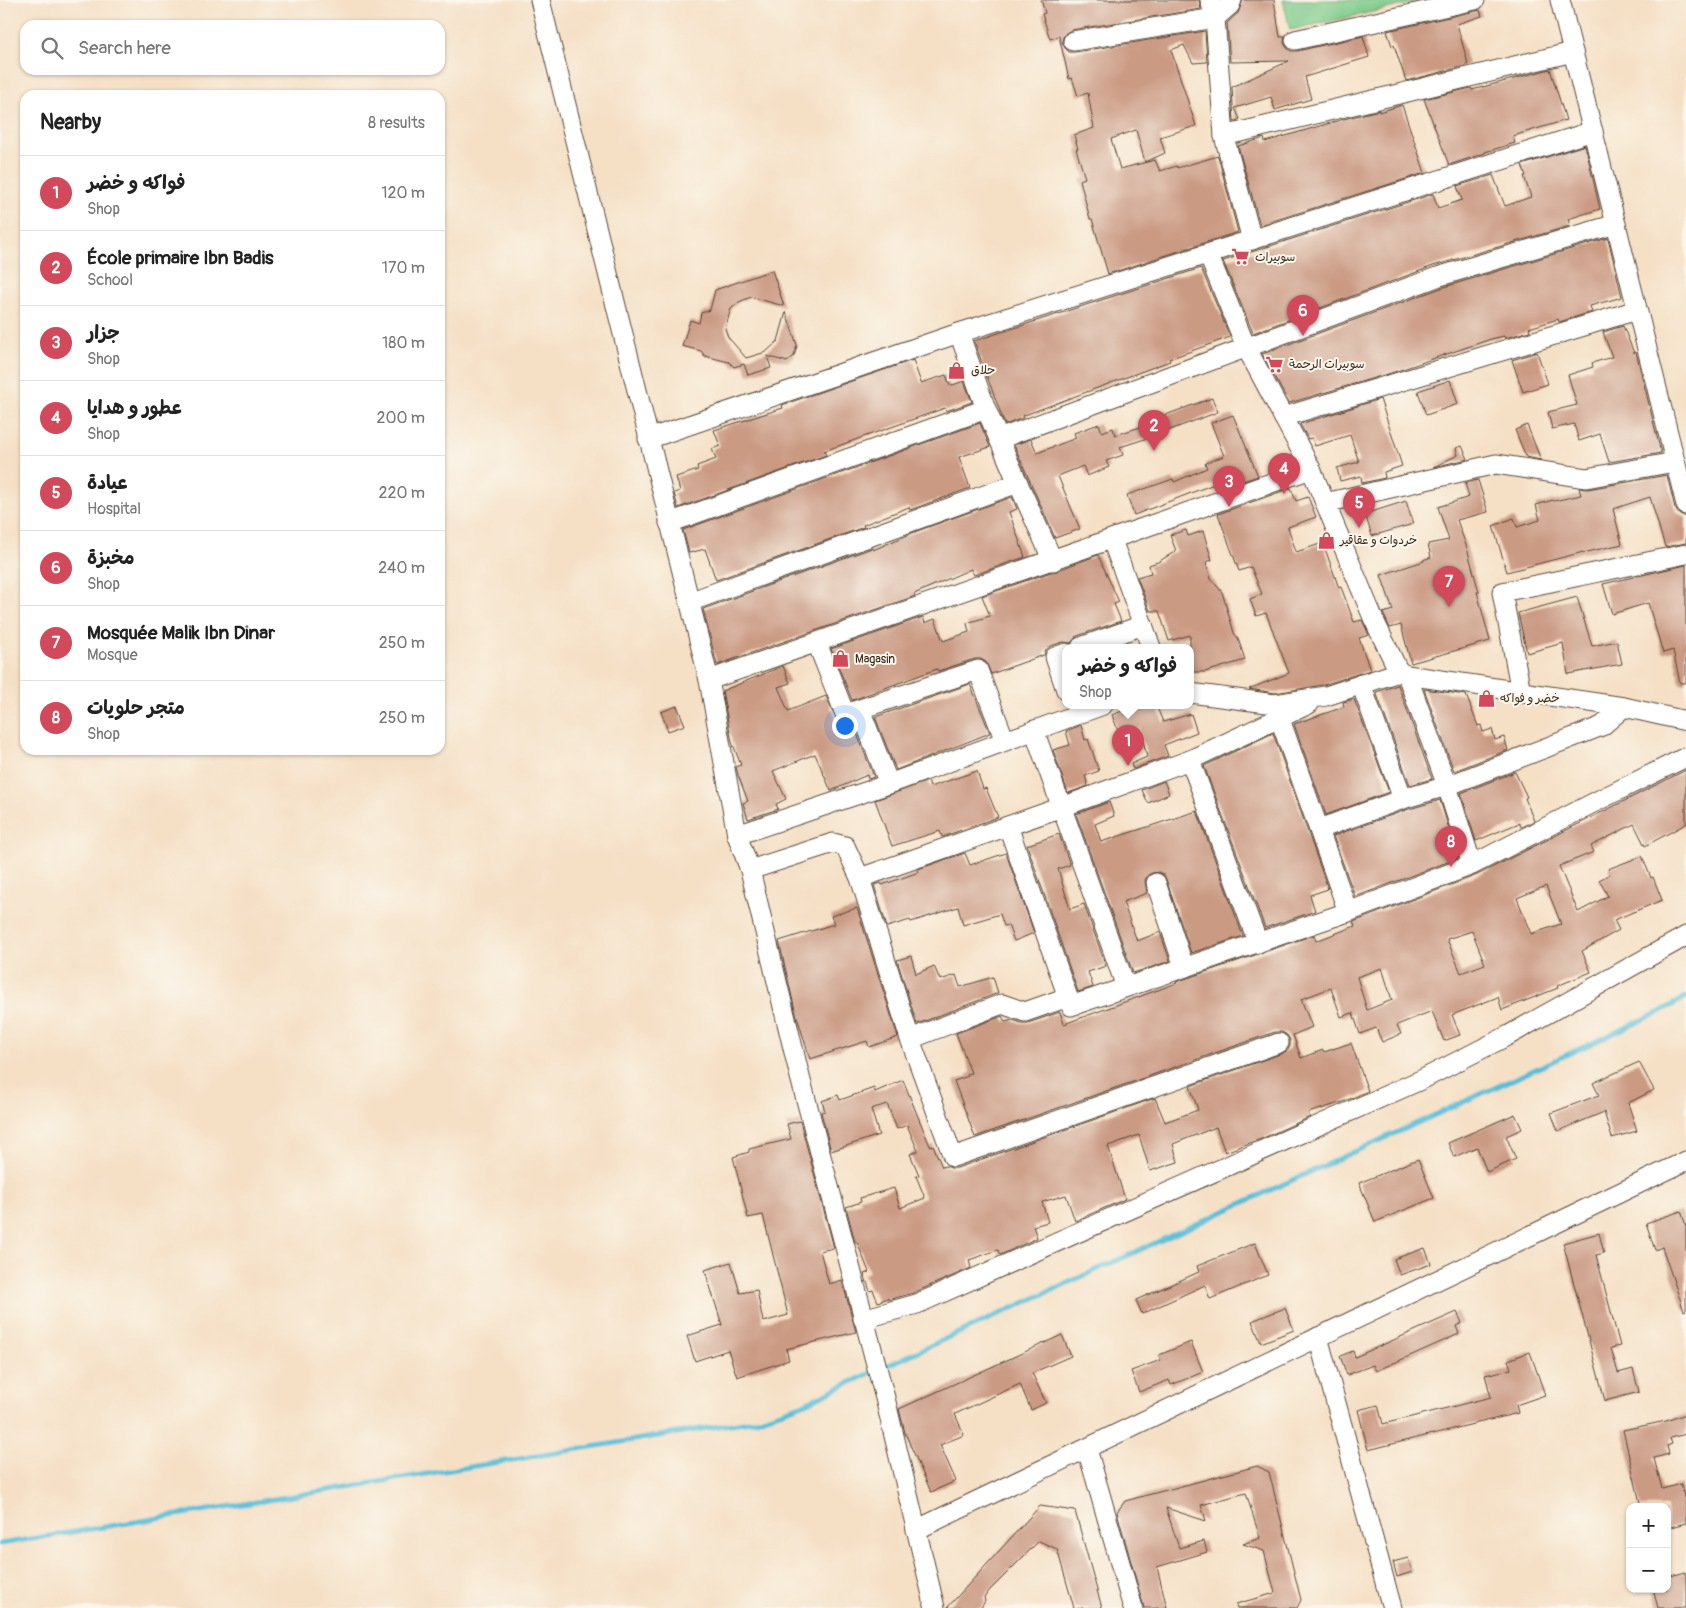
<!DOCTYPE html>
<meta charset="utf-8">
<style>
:root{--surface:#fff;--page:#f6f6f6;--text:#222;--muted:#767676;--line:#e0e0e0;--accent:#d1495b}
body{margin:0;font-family:Pangolin,"Playpen Sans Arabic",sans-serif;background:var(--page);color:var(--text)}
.controls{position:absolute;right:15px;bottom:15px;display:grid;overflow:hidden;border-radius:10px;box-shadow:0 1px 4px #0004}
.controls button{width:45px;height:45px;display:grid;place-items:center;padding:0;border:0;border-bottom:1px solid var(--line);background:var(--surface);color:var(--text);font:25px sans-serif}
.you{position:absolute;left:844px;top:725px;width:18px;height:18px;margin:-12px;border:4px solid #fff;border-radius:50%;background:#1a73e8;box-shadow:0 0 0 8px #1a73e833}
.badge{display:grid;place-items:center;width:32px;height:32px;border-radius:50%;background:var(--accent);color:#fff;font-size:16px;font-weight:700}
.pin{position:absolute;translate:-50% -41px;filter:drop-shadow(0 1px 2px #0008)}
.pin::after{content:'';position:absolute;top:26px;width:18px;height:15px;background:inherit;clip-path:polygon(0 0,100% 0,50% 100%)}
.popup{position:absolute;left:1062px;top:644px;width:132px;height:65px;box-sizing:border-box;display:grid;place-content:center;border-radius:10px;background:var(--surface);filter:drop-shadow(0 1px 4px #0005);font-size:16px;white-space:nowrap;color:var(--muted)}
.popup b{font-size:19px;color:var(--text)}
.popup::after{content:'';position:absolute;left:50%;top:100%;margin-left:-10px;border:10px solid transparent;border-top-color:var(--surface)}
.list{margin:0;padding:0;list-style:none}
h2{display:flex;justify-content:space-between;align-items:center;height:65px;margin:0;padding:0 20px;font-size:21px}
h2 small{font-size:16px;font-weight:400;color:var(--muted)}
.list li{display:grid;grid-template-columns:32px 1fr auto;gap:15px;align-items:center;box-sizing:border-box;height:75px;padding:0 20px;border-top:1px solid var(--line)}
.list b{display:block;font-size:19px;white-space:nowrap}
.list p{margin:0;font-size:16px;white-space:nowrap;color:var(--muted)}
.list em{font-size:16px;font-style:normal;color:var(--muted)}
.icon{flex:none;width:28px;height:28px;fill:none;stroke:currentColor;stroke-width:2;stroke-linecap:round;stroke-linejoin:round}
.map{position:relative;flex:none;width:1686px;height:1608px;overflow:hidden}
.search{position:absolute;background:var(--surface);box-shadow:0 1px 4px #0004;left:20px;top:20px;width:425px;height:55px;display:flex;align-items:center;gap:12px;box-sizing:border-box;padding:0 18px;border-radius:15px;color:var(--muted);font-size:19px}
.panel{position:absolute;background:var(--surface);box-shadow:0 1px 4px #0004;left:20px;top:90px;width:425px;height:665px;border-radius:15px}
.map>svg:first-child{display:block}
</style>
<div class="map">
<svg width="1686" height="1608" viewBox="0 0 1686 1608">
<rect width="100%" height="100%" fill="#fbf7ec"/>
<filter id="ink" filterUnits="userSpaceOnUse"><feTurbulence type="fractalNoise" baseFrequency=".02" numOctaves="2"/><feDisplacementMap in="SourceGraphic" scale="10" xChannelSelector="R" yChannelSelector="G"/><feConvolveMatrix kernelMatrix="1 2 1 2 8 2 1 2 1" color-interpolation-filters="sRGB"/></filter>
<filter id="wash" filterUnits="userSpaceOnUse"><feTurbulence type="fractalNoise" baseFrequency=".0096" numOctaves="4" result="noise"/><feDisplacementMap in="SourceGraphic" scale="20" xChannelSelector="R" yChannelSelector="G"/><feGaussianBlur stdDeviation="1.12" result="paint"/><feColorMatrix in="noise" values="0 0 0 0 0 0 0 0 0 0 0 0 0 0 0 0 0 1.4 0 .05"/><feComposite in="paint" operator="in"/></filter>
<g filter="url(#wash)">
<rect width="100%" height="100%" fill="#f5e0c6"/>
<!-- green -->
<polygon fill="#7dcb8a" stroke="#5c7a54" points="1283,0 1427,0 1290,30"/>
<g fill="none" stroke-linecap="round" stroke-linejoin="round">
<!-- stream -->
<polyline stroke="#59bed7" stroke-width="5" points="0,1544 756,1420 801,1405 1660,1012 1686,997"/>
</g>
<g id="blocks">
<!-- building -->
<g fill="#ca9a83" fill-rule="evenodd">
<polygon points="1041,0 1199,0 1201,9 1071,30 1066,33 1063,37 1062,42 1065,48 1069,52 1075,52 1205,31 1207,62 1193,63 1184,45 1171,50 1196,126 1160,137 1165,153 1145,162 1136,130 1111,139 1120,169 1155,160 1160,171 1177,166 1177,168 1218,156 1238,232 1108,274 1092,219 1090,219 1080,180 1085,178 1076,149 1078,149 1074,135 1094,128 1088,93 1078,96 1072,78 1069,79 1059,36 1050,39 1042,14 1045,13"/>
<polygon points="1243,0 1274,0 1280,37 1285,36 1284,43 1287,48 1291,51 1297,51 1363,36 1369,57 1305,77 1311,99 1275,110 1271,97 1235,108 1240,119 1234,122 1232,87 1289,61 1230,62 1227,23 1238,13"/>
<polygon points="1480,10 1482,16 1457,24 1468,64 1465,65 1465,66 1406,81 1394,45 1392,46 1387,31"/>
<polygon points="1550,69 1566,120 1513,136 1515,143 1485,152 1485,153 1449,165 1424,99 1471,88 1472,90"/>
<polygon points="1402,105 1425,173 1260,225 1238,146 1264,138 1265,142 1344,119 1379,110 1379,112"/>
<polygon points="1585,145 1600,209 1568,219 1570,226 1433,266 1253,333 1223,261 1433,194 1438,208 1462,200 1457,186 1493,175 1505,206 1531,197 1524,176 1526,176 1522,165"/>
<polygon points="1608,238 1622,297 1590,306 1592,312 1559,322 1558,319 1529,328 1530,331 1505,338 1504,336 1491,339 1391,373 1289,403 1262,354 1441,288"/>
<polygon points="1201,268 1230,337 1169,359 1170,361 1022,416 1023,418 1005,425 974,341"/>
<polygon points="772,270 784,306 751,297 739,302 731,309 725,329 728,337 746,358 766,352 778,341 786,312 797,345 794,356 787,362 767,356 771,368 748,375 744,364 734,367 729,362 705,356 701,351 682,346 690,320 699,323 701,313 710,310 715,290"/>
<polygon points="1623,326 1634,353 1636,352 1661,453 1609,462 1600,434 1579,441 1574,424 1552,429 1548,412 1577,405 1568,375 1593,367 1592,363 1612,357 1603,332"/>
<polygon points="1537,352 1548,384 1523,392 1512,360"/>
<polygon points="913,360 921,383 946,375 950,386 964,381 972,402 946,411 945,408 824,451 826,455 678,508 674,493 680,491 676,477 698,470 697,466 716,459 712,449 720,446 714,430 783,408 782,405"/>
<polygon points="1450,380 1458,404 1426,415 1418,391"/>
<polygon points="1212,398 1218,412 1151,437 1120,447 1123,455 1106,461 1109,467 1087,476 1083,466 1058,476 1080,529 1055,538 1014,445 1031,439 1037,453 1076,438 1074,433 1099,424 1102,432 1113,428 1115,435 1150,424 1149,421"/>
<polygon points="1380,399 1402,466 1384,472 1385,478 1362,483 1361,476 1340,481 1337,468 1359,462 1350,435 1315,446 1312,438 1308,439 1300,424"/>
<polygon points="1233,415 1258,476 1243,481 1240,474 1134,515 1127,495 1173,479 1174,482 1207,468 1205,463 1224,456 1211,423"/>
<polygon points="980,423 990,447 959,457 970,488 910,510 909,507 863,525 864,527 716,580 705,549 689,553 683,530"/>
<polygon points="1527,425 1541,460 1526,457 1515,430"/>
<polygon points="1462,446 1468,459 1433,467 1458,455 1456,448"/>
<polygon points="1667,475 1675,508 1678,513 1686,517 1686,543 1665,547 1650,497 1613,509 1622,544 1583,553 1583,552 1507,572 1493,526 1514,518 1517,527 1540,520 1536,505 1553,500 1554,501 1581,495 1579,488 1588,489"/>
<polygon points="1478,480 1488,512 1457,520 1467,548 1479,592 1477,592 1490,641 1411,663 1401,625 1390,628 1383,613 1393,610 1381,575 1424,561 1423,560 1431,557 1428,544 1449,540 1438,507 1469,497 1465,483"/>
<polygon points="1291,488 1296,501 1308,497 1316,517 1288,527 1296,552 1323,543 1339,588 1341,587 1354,622 1362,620 1369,635 1359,638 1370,670 1323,685 1275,693 1249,689 1289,673 1266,613 1256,616 1250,599 1262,594 1251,567 1239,571 1218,514"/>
<polygon points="1012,497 1017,509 1009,512 1025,557 974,575 971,569 914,594 915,596 717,665 703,609 872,548 873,550 917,531"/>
<polygon points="1406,501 1413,524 1372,536 1365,514"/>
<polygon points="1186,530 1188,536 1203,531 1212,560 1206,562 1211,579 1222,592 1234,633 1238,638 1245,660 1205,672 1190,672 1190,635 1169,641 1159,611 1150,611 1137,577 1151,573 1149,565 1158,562 1176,551 1170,535"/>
<polygon points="1098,555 1119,602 1114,604 1121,621 1077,636 1071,643 1063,642 1051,646 1046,650 1044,655 991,674 986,662 981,659 975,659 938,671 937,669 852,700 831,649 923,617 925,623 935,619 943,641 969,632 967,623 990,616 982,596 1051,572 1057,571 1061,569"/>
<polygon points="1686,565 1686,683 1680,683 1673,650 1663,653 1648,603 1612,614 1603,584"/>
<polygon points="1577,597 1592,646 1617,641 1622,664 1568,674 1563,643 1527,653 1518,613"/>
<polygon points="783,666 790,683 778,687 788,711 826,696 838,722 846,725 848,728 854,726 874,777 868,779 867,775 831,791 815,754 773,771 786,799 776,804 778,809 748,819 743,803 748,801 738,775 736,767 741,765 732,742 722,691"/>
<polygon points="970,684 990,733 896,770 875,717"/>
<polygon points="1398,685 1432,779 1410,785 1376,692"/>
<polygon points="1424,689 1466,695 1478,726 1481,725 1483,732 1492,729 1495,740 1504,737 1508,750 1454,771"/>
<polygon points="1354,699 1389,792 1326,815 1294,724 1344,707 1343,702"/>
<polygon points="1137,705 1156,705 1163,722 1191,714 1197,732 1164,745 1168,756 1133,769 1131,764 1147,757 1140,728 1120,736 1112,715"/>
<polygon points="677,706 685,725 668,731 661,712"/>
<polygon points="1081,725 1085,740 1088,739 1099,771 1085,776 1088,786 1068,793 1053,750 1070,745 1066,731"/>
<polygon points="1273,733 1328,889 1310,895 1315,911 1265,928 1204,766"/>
<path d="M1686 770V824L1645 846 1634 824 1591 846 1594 852 1559 866 1578 912 1608 896 1599 880 1610 874 1608 869 1642 856 1651 878 1653 877 1662 900 1614 920 1619 930 1582 951 1591 972 1557 986 1558 988 1502 1010 1498 997 1452 1015 1460 1035 1444 1041 1432 1011 1397 1025 1401 1034 1382 1042 1376 1028 1360 1034 1353 1013 1341 1017 1331 988 1301 999 1312 1027 1293 1035 1301 1058 1323 1050 1324 1052 1351 1043 1368 1091 1343 1102 1308 1113 1310 1117 1261 1139 1225 1152 1216 1127 1173 1144 1178 1162 1150 1171 1139 1135 1108 1146 1125 1199 1075 1221 1066 1195 1042 1202 1048 1222 1033 1226 1037 1238 1000 1255 998 1250 969 1260 971 1268 913 1293 888 1300V1298L878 1302 873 1290 870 1291 864 1274 869 1272 857 1242H855L846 1207 861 1202 860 1198 894 1188 900 1208 925 1198 916 1176 919 1175 910 1154 918 1151 907 1125 897 1129 887 1104 871 1109 879 1135 831 1151 821 1112 825 1111 822 1101 838 1095 840 1100 874 1088 875 1092 903 1080 930 1146 933 1145 942 1167 946 1166 951 1168H957L1155 1098 1165 1122 1198 1110 1190 1086 1283 1053 1288 1050 1290 1046V1040L1287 1035 1282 1032H1275L975 1137 954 1081 968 1076 967 1074 971 1073 956 1033 1002 1016 1005 1022 1013 1020 1021 1023H1028L1060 1012 1064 1024 1177 983 1176 982 1314 935 1316 941 1355 926 1353 922 1477 875ZM1546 886 1561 924 1531 934 1517 898ZM1472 931 1485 964 1461 973 1447 939ZM1382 968 1392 1000 1367 1010 1357 977Z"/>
<polygon points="977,771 983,789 986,788 998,817 942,837 940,831 892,846 875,800 928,781 930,787"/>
<polygon points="1515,772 1527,797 1525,798 1534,821 1521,827 1519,823 1476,841 1461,793"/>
<polygon points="1164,781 1169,794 1148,803 1142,790"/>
<polygon points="1440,800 1458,858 1355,897 1333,836 1406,810"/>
<polygon points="1109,802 1114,816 1095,824 1101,842 1197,811 1243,936 1191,953 1166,879 1164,875 1159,872 1152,873 1148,875 1145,880 1147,893 1123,902 1137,941 1160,932 1170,961 1133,973 1076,814"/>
<polygon points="1059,834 1070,865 1058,869 1070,909 1084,904 1106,966 1088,972 1093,987 1078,992 1027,845"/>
<polygon points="965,853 970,865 1006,853 1034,933 1014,941 1008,925 1004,926 1000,914 963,925 958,907 911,922 910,920 887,927 874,885 881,883 882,885 919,872 918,869"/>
<polygon points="857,908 898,1037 869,1047 867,1041 810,1059 795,1010 779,941 834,924 831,916"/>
<polygon points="911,956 916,974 934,966 940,980 956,975 960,987 993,977 998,993 917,1024 897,960"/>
<polygon points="1639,1062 1654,1090 1628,1103 1637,1131 1612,1138 1604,1112 1558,1131 1551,1113 1599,1095 1593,1083"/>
<polygon points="1515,1114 1522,1129 1506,1136 1516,1159 1487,1172 1477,1147 1454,1157 1448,1143"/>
<polygon points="800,1121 834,1248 820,1251 829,1284 842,1280 856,1332 786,1349 789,1360 737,1377 728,1350 695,1361 687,1336 722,1325 705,1270 731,1262 740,1293 757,1290 763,1322 788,1315 763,1215 748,1218 733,1157 749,1152 749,1149 791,1139 787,1124"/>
<polygon points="1418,1159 1434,1198 1375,1222 1359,1183"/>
<polygon points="1681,1211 1686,1226 1686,1310 1684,1311 1662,1247 1655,1250 1646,1223"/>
<polygon points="1599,1233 1604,1253 1596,1255 1620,1346 1611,1348 1618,1373 1633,1369 1639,1392 1605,1401 1563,1243"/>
<polygon points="1255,1243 1268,1275 1210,1299 1205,1285 1142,1314 1136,1300 1199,1272 1197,1266"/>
<polygon points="1425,1248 1431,1264 1400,1275 1394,1259"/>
<polygon points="1285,1308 1294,1330 1261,1343 1252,1321"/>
<polygon points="1457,1312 1462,1323 1456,1326 1459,1334 1376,1371 1373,1365 1347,1375 1340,1356 1353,1351 1355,1357"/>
<polygon points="1062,1335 1071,1356 1032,1373 1046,1403 1031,1410 1020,1384 955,1414 964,1435 940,1445 956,1481 931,1492 905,1433 899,1409"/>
<polygon points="1191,1342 1203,1372 1171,1385 1169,1380 1139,1392 1131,1371 1161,1360 1159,1355"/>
<polygon points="1530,1352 1545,1395 1516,1405 1518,1413 1368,1450 1358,1410 1378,1405 1383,1424 1491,1397 1485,1375 1511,1369 1508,1360"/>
<polygon points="1686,1414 1686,1434 1670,1438 1672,1444 1667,1446 1669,1454 1654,1458 1662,1489 1681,1484 1686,1505 1686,1523 1667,1528 1667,1507 1641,1507 1623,1430 1666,1421"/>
<polygon points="1257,1466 1269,1472 1301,1600 1297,1608 1237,1608 1236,1604 1275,1593 1264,1551 1243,1544 1260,1538 1246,1493 1201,1505 1206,1521 1166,1508 1179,1548 1204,1541 1207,1552 1157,1567 1167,1608 1144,1608 1117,1512 1125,1501"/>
<polygon points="1040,1506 1075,1511 1102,1608 1074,1608 1057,1549 1039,1541 989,1591 984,1598 985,1601 981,1608 947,1608"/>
<polygon points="1408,1558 1412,1572 1397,1577 1393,1562"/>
<polygon points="1686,1572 1686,1608 1658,1608 1653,1589 1667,1589 1667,1577"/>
</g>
</g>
</g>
<g filter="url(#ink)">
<use href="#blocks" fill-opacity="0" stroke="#574537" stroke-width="1"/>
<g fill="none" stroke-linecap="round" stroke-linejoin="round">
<defs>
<g id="street">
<polyline points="540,0 709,680 737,835 750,870 800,1077 885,1398 935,1608"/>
<polyline points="1232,0 1230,5 1215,18 1224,136 1252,240"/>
<polyline points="1560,0 1686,505"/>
<polyline points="1295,40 1475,0"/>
<polyline points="1073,41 1215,18 1210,0"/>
<polyline points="1224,136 1573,52"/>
<polyline points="1208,254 1246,347 1311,469 1374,620 1399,672"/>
<polyline points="959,333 986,409 1018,483 1053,561"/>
<polyline points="1283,417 1637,310"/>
<polyline points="648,439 959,333 1593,131"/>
<polyline points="999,439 1437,277 1616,224"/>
<polyline points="1325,503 1496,464 1586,478 1675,462"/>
<polyline points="669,523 986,409"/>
<polyline points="1112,540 1151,647"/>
<polyline points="689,602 1018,483"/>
<polyline points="817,643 845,714 978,670 1005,741"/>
<polyline points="1081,647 1143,625"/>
<polyline points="1066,653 1055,657 1066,690"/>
<polyline points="1407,675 1447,786 1472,865"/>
<polyline points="709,680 1311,469"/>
<polyline points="1361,684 1403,799"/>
<polyline points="1521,692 1502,592 1686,554"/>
<polyline points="1190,693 1275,704 1326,696 1399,672 1407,675 1624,707 1686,721"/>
<polyline points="860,709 889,784"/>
<polyline points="1280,719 1348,912"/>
<polyline points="1034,730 1126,987"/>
<polyline points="1190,760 1258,943"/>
<polyline points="1008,826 1071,1006 1348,912 1472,865 1599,800 1686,757"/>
<polyline points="1319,829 1403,799 1447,786 1602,726 1624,707"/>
<polyline points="737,835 889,784 1103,705"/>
<polyline points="750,870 833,843 845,846 860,878 910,1039 1002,1004 1025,1012 1068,997"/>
<polyline points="860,878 1062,807 1190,760 1309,704"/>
<polyline points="1156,883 1184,967"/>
<polyline points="910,1039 953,1157 1279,1043"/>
<polyline points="863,1319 917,1304 1423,1079 1509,1035 1686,936"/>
<polyline points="1318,1337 1392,1608"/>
<polyline points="1087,1449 1133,1608"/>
<polyline points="916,1530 1686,1161"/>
</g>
</defs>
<!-- street casing -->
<use href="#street" stroke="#574537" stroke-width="21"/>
<!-- street -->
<use href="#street" stroke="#fff" stroke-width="19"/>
</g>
</g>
<!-- icons -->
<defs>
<symbol id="supermarket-bare" viewBox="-9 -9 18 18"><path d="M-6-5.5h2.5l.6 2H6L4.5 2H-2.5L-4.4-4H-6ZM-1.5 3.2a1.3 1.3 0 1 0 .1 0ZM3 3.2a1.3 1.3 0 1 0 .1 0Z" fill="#d1495b" stroke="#fbf7ec" stroke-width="2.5" paint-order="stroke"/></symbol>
<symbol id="shop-bare" viewBox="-9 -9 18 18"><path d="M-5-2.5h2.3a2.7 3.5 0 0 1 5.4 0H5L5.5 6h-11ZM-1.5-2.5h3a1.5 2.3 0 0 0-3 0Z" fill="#d1495b" stroke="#fbf7ec" stroke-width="2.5" paint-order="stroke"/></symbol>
</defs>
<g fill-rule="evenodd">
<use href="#supermarket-bare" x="1228" y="244" width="25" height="25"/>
<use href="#supermarket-bare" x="1262" y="352" width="25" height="25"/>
<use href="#shop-bare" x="944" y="358" width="25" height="25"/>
<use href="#shop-bare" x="1314" y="528" width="25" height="25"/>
<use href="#shop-bare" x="828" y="646" width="25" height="25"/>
<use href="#shop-bare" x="1474" y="686" width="25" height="25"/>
</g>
<g text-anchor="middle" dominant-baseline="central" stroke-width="4" stroke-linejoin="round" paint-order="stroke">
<!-- poi labels -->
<g font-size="12" fill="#3b2a1e" stroke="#fbf7ec" text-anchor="start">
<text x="1255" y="257">سوبيرات</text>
<text x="1289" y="364">سوبيرات الرحمة</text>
<text x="971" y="370">حلاق</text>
<text x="1340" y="540">خردوات و عقاقير</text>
<text x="855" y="659">Magasin</text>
<text x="1500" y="698">خضر و فواكه</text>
</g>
</g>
</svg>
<div class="controls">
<button>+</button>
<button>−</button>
</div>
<div class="you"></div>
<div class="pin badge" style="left:1128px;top:766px">1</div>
<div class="popup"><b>فواكه و خضر</b>Shop</div>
<div class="pin badge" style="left:1154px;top:451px">2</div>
<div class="pin badge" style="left:1229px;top:507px">3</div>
<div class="pin badge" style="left:1284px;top:494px">4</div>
<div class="pin badge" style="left:1359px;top:528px">5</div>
<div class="pin badge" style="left:1303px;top:336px">6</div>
<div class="pin badge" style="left:1449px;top:607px">7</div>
<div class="pin badge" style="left:1451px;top:867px">8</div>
<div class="search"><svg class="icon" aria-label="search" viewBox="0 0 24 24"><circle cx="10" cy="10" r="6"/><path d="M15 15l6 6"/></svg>Search here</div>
<section class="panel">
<h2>Nearby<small>8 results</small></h2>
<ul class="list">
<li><span class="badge">1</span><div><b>فواكه و خضر</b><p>Shop</p></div><em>120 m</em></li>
<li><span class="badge">2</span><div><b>École primaire Ibn Badis</b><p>School</p></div><em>170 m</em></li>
<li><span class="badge">3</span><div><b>جزار</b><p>Shop</p></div><em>180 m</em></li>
<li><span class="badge">4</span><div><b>عطور و هدايا</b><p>Shop</p></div><em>200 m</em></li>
<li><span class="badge">5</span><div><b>عيادة</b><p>Hospital</p></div><em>220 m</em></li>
<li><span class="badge">6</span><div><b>مخبزة</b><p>Shop</p></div><em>240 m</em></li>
<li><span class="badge">7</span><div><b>Mosquée Malik Ibn Dinar</b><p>Mosque</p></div><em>250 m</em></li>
<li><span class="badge">8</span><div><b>متجر حلويات</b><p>Shop</p></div><em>250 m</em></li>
</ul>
</section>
</div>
